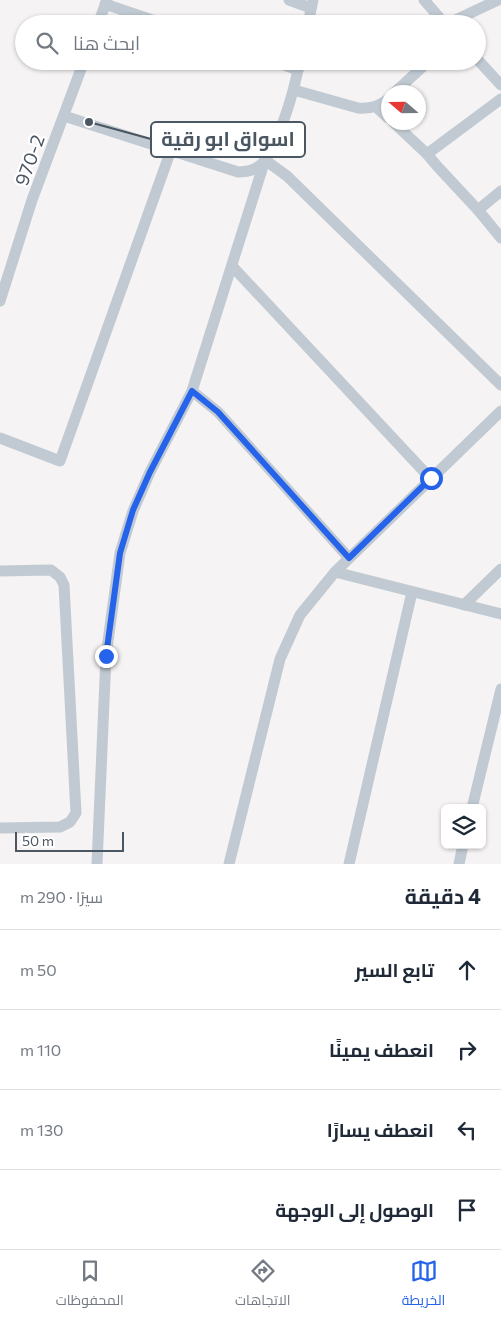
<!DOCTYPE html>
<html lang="ar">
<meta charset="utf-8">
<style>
:root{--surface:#fff;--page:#f6f6f7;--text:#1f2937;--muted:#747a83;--line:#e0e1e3;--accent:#2563eb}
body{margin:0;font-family:Commissioner,Cairo,sans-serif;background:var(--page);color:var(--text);direction:rtl}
.controls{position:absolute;right:15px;bottom:15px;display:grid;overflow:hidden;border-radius:8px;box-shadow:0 1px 4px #0004}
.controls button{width:45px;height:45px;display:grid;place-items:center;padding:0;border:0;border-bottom:1px solid var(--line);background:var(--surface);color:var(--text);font:25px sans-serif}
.compass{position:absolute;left:381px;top:85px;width:45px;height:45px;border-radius:50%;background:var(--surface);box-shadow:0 1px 4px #0004;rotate:290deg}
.scale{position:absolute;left:15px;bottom:12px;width:109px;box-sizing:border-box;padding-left:5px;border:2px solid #4a5661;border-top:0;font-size:14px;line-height:18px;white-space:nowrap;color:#4a5661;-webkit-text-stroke:4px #fff;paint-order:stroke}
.stop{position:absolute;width:15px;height:15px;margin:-11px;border:4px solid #2563eb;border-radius:50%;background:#fff}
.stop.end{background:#2563eb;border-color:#fff;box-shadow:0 1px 5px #0008}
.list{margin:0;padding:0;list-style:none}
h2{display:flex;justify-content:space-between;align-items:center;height:65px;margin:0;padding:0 20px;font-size:21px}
h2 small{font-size:16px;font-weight:400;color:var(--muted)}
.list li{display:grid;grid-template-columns:32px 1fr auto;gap:15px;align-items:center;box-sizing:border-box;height:80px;padding:0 20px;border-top:1px solid var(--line)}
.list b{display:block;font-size:19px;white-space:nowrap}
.list em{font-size:16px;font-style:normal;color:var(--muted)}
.icon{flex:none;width:28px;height:28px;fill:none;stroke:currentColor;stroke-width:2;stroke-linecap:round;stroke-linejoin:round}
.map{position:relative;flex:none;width:501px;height:864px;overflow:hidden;direction:ltr}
.search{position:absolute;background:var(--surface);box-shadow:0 1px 4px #0004;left:15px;right:15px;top:15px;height:55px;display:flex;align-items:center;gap:12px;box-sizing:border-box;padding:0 18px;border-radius:28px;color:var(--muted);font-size:19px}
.sheet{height:385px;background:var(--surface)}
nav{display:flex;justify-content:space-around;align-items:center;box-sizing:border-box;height:70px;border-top:1px solid var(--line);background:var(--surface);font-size:14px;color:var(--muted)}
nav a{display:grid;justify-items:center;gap:2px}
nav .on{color:var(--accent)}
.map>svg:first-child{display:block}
</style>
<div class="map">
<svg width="501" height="864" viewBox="0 0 501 864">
<rect width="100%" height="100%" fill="#f5f3f3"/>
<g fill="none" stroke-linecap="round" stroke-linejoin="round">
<!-- street -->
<g stroke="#c1cad2" stroke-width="11">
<polyline points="289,0 311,8"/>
<polyline points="424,0 445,24"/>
<polyline points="105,4 164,24"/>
<polyline points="98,24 107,0"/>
<polyline points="308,24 313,0"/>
<polyline points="447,24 498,0"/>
<polyline points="477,59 501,85"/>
<polyline points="273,61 298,70"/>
<path d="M294 90 358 108C370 109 379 107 388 99"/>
<polyline points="395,92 429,61"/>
<polyline points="501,99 427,154 437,166 478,210 501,238"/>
<polyline points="376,107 388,118"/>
<path d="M64 116 238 172C248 172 259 169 265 160 269 156 271 148 274 143 287 117 294 90 300 61"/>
<polyline points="393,122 427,154"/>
<polyline points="478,210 501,191"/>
<polyline points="232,266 431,479"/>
<polyline points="0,301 32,200 84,61"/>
<polyline points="0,438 60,461 171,150"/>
<polyline points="349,558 218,412 192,391 265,160 287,176 501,385"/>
<polyline points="0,571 51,570 60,577 64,585 76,813 70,822 60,827 0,828"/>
<polyline points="335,572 501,614"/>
<polyline points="464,605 501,569"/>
<polyline points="472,808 501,689"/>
<polyline points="97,864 106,656 120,553 133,511 150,472 192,391"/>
<polyline points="229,864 280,659 300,615 335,572 501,411"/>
<polyline points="349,864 412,592"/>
<polyline points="459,864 463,845"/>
</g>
</g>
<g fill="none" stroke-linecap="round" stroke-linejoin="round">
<!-- route -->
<polyline stroke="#2563eb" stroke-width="6" points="106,656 120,553 133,510 150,472 192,391 218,412 349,558 431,478"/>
</g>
<g text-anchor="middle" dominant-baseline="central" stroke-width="4.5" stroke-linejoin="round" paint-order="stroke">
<!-- street labels -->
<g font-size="19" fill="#4a5661" stroke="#fff">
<text transform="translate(29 160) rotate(-70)">970-2</text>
</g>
</g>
<!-- callouts -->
<path fill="none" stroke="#4a5661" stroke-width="2" d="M89 122L151 139"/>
<circle fill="#4a5661" stroke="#fff" stroke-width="2" cx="89" cy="122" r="5"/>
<rect fill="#fff" stroke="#4a5661" stroke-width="2" x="151" y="122" width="154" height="35" rx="5"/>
<g font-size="20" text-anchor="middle" font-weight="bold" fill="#4a5661">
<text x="228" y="146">اسواق ابو رقية</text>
</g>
</svg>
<div class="controls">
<button><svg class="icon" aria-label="layers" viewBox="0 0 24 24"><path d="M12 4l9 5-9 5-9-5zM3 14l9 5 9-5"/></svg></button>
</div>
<svg class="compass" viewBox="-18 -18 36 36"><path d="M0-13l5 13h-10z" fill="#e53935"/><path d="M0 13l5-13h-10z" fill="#747a83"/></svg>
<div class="scale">50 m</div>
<div class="stop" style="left:431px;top:478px"></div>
<div class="stop end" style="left:106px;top:656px"></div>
<div class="search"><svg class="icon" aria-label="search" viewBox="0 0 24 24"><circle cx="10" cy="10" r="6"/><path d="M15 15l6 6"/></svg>ابحث هنا</div>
</div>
<section class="sheet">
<h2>4 دقيقة<small>سيرًا · 290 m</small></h2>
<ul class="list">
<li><svg class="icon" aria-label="ahead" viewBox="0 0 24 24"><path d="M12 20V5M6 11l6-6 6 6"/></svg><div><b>تابع السير</b></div><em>50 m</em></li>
<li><svg class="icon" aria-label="right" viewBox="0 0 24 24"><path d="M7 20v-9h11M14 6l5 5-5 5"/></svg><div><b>انعطف يمينًا</b></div><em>110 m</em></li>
<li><svg class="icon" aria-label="left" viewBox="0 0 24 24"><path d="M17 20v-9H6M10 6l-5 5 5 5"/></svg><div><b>انعطف يسارًا</b></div><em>130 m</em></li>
<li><svg class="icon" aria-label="arrive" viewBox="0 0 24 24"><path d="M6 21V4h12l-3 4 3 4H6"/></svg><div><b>الوصول إلى الوجهة</b></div></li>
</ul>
</section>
<nav>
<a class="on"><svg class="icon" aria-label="map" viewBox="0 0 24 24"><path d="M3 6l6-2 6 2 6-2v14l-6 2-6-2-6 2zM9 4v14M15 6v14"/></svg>الخريطة</a>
<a><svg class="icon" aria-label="directions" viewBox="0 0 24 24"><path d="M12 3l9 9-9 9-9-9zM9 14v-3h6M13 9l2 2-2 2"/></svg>الاتجاهات</a>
<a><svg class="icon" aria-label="saved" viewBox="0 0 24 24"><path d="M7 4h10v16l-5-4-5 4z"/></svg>المحفوظات</a>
</nav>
